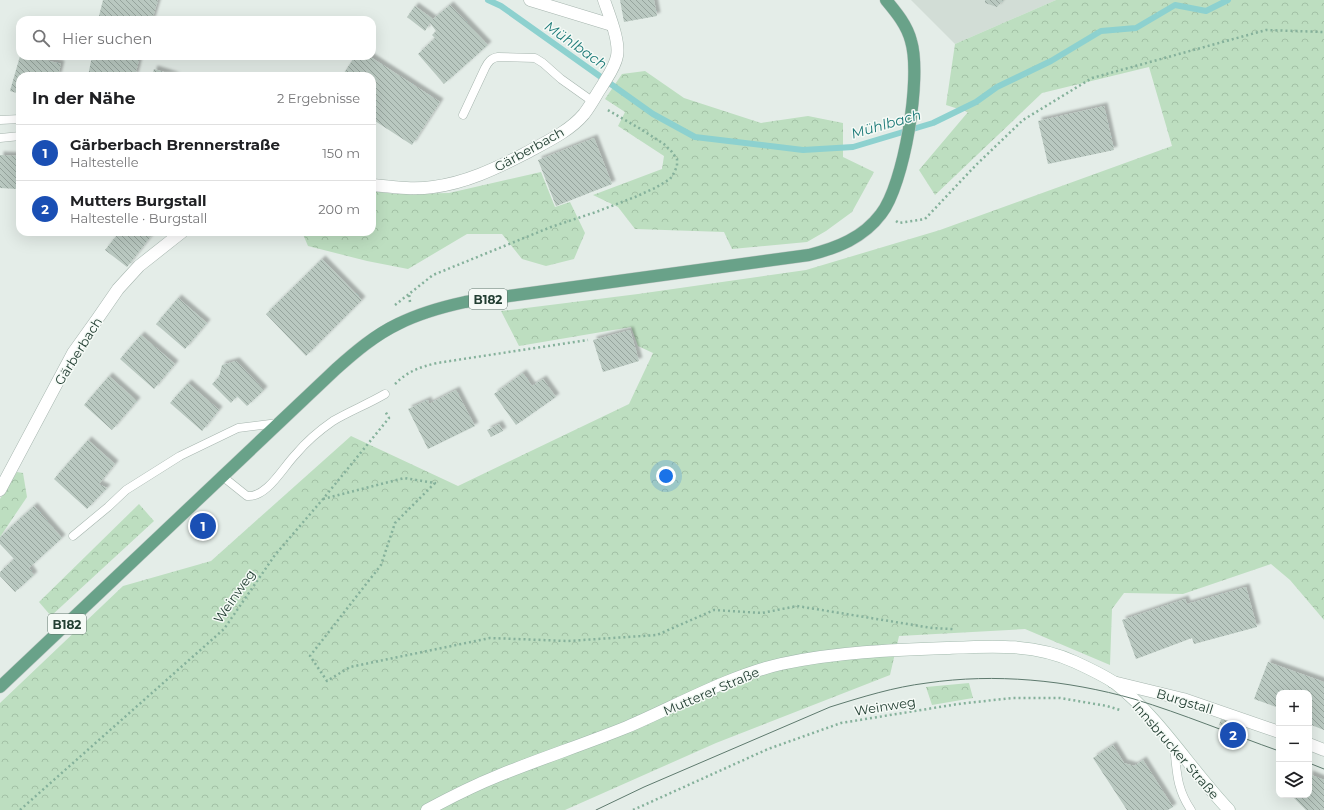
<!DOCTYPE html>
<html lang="de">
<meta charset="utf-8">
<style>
:root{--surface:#fff;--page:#f2f2f2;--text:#202124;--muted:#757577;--line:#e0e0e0;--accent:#f0685f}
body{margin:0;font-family:Montserrat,sans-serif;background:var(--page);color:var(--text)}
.controls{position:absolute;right:12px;bottom:12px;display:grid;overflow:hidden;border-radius:8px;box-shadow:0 4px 16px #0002}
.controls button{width:36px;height:36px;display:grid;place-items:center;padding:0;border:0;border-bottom:1px solid var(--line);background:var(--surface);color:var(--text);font:20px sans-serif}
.you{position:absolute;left:666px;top:476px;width:14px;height:14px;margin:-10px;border:3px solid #fff;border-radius:50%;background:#1a73e8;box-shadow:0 0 0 6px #1a73e833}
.badge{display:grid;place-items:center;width:26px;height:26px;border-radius:50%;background:var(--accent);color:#fff;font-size:13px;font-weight:700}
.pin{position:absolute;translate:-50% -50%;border:2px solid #fff;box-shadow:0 1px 4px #0006}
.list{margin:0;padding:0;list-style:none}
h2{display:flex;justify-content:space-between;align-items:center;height:52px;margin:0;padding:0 16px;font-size:17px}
h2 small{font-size:13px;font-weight:400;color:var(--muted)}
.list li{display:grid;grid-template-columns:26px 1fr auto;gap:12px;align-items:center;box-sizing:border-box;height:56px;padding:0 16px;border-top:1px solid var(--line)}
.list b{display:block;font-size:15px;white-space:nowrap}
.list p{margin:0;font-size:13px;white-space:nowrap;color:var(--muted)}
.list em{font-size:13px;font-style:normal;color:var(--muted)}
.icon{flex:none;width:22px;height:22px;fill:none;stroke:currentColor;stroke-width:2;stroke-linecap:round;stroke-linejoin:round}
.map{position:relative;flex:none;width:1324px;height:810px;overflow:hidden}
.search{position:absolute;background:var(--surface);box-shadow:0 4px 16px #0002;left:16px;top:16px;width:360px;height:44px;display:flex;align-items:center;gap:10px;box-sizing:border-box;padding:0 14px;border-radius:12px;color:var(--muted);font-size:15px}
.panel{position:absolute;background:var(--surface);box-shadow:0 4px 16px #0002;left:16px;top:72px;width:360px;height:164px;border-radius:12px}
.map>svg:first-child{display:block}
</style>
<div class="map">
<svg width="1324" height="810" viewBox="0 0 1324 810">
<defs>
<pattern id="forest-crowns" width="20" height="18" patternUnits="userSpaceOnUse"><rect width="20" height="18" fill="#bddec0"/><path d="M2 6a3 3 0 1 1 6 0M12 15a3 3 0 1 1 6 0" fill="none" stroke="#a2c0a5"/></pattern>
<pattern id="building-back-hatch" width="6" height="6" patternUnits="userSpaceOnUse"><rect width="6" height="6" fill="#b9c8c0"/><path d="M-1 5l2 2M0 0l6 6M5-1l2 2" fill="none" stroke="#96a49d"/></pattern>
<filter id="shadow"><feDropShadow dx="3.5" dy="-3.5" stdDeviation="1" flood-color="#0004"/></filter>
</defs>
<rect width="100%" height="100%" fill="#e4ede8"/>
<!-- built -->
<polygon fill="#d2ddd6" points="911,0 1056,0 955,44"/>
<!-- forest -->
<g fill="url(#forest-crowns)">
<polygon points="1056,0 1324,0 1324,620 1290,580 1271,564 1183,594 1124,593 1112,609 1110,665 1025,629 899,636 890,675 716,743 565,810 0,810 0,703 123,586 211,561 351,436 458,486 629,404 653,353 638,346 631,327 519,346 501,311 638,294 806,270 940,230 1172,146 1149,67 1042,93 935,195 919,170 968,112 946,105 955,44"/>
<polygon points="645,71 684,98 761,123 808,116 843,123 843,157 874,172 852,212 826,231 807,242 732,249 724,232 635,229 618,207 593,195 662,169 664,156 618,126 625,112 605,99 622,74"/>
<polygon points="541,172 555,207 570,202 585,233 574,259 546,266 522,259 502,234 467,234 408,269 367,261 308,246 302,232 372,232 372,191 396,194 449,193"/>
<polygon points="17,472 23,473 27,497 0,537 0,499"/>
<polygon points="139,504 154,521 51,616 39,602"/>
<polygon points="969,683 973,698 932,705 926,687"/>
</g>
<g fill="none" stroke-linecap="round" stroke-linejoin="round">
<!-- stream -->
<polyline stroke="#8dd1cf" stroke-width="6" points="488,0 501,6 653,114 695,137 803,150 853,147 933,123 976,102 997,87 1051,61 1101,31 1136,28 1175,5 1206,11 1228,0"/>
</g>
<!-- building -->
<g fill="url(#building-back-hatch)" filter="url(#shadow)">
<polygon points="103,0 158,0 152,20 98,20"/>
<polygon points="620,0 654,0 657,16 624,22"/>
<polygon points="985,0 1003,0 997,7 985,3"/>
<polygon points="450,5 488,45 444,84 418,54 435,38 432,35 436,31 430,23 425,31 407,17 415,6 433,19"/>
<polygon points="20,56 31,56 61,64 58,76 20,76 20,94 10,91"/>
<polygon points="92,56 140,56 135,76 88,76"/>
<polygon points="355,56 369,56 440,102 412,145 372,119 372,76 342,76"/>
<polygon points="154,69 177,76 152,76"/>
<polygon points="1104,106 1114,150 1048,164 1038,121"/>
<polygon points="594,138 612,184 556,206 538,160"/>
<polygon points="0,155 20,156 18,189 0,188"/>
<polygon points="114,232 148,232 152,235 127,267 105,250 117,235"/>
<polygon points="322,259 362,300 306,356 266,314"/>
<polygon points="178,298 207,323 185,349 156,324"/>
<polygon points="630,330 639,361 603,372 593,340"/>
<polygon points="141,335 175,364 154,389 120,359"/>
<polygon points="236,361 264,390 247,406 237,396 231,403 212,384 219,377 222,365"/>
<polygon points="523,373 532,386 543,379 556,397 516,425 494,394"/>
<polygon points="109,376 137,401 112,430 84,405"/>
<polygon points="188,383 219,410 202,431 170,403"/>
<polygon points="456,390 475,426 428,449 408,409 428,400 429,404"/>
<polygon points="499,424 503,431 491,437 487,430"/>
<polygon points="88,440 115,464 99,484 107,488 87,509 54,479"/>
<polygon points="34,506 62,538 29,568 34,575 15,592 0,576 0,572 14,559 0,544 0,537"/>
<polygon points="1246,587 1257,627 1194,644 1192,638 1136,659 1122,620 1185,599 1187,604"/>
<polygon points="1268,662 1324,682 1324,730 1309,724 1310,720 1309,719 1309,693 1279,693 1279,708 1254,699"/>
<polygon points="1221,719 1235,724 1233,729 1219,725"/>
<polygon points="1113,745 1124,763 1134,766 1143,760 1173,807 1168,810 1127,810 1093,758"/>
<polygon points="1309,774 1324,780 1324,810 1306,810 1291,795 1309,795"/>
</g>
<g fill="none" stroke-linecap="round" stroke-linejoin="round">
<defs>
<g id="service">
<path d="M463 115 485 68C488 62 491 58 498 57L535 58 543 63 561 79 592 101"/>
<polyline points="0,120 20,119"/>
<polyline points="0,138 20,136"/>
<path d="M222 476 247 496C267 498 283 467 296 454 306 442 320 430 333 421 350 411 368 404 385 394"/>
<polyline points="73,536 108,507 126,490 180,456 238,428 278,423"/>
<path d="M1174 746C1177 771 1176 788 1191 810"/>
</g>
<g id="minor">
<polyline points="530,0 612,25"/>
<path d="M372 185C392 187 413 190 433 187 465 183 495 169 524 154 544 143 569 132 584 114 591 105 596 95 602 86 608 76 615 67 617 56 620 41 609 15 604 0"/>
<polyline points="0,490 73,353 98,318 118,289 139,266 182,232"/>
<polyline points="1113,682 1183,699 1279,732"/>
<polyline points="1309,744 1324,750"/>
</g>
<path id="secondary" d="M427 810C451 797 475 785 500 775 542 758 585 744 627 727 676 706 729 676 781 664 836 652 891 650 947 648 990 646 1035 643 1075 662 1088 668 1103 675 1115 683 1160 718 1190 769 1229 810"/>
<path id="primary" d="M0 687 336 369C355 352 375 335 398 324 420 313 442 307 465 302L809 255C837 248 863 238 881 214 904 185 922 77 911 41 907 25 896 12 886 0"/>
</defs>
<!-- service casing -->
<use href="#service" stroke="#a6b5ae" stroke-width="9"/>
<!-- minor casing -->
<use href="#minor" stroke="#a6b5ae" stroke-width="13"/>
<!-- secondary casing -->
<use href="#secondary" stroke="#a2b9ad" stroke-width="13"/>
<!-- primary casing -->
<use href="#primary" stroke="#c1c9c6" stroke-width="13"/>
<!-- path -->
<g stroke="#85b19b" stroke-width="2.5" stroke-dasharray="2 3" stroke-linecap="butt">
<polyline points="896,221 899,223 925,219 976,165 1023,120 1092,78 1266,30 1324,32"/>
<polyline points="410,302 409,294 433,275 551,227 596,212 635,197 655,188 670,179 674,173 677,166 677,159 672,152 664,144 639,128 606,109"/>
<polyline points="395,305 409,294"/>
<path d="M395 384C408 371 420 367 437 363L588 340"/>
<polyline points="323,499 404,478 435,483 395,523 381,565 310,656 327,681 350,667 490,638 568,641 657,635 714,610 762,613 797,606 932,628 953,629"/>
<polyline points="20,810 224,629 275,555 323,499 389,418 385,411"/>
<polyline points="633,810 768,749 841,723 958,704 1012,698 1060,698 1107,706 1120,710"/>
</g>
<!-- service -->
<use href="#service" stroke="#fff" stroke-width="8"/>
<!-- minor -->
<use href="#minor" stroke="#fff" stroke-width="12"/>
<!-- secondary -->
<use href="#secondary" stroke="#fff" stroke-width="12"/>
<!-- primary -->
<use href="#primary" stroke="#69a289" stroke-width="12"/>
<!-- tram -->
<g stroke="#5e7a6e" stroke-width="1">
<polyline points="1309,763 1324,769"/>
<path d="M596 810 644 787 830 707C862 697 894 687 927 683 995 673 1067 680 1134 699 1183 714 1231 734 1279 751"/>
</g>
</g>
<g text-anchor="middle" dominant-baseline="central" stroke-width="3" stroke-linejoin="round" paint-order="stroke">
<!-- shield labels -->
<g fill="#f5faf6" stroke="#62776e" stroke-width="1">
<rect x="469" y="289" width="38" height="20" rx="3"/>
<rect x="48" y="614" width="38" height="20" rx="3"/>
</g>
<g font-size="12" font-weight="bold" fill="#233f33">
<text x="488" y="299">B182</text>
<text x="67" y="624">B182</text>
</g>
<!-- street labels -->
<g font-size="13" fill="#233f33" stroke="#f5faf6">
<text transform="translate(529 149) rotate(-29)">Gärberbach</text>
<text transform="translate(78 351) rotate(-58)">Gärberbach</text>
<text transform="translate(234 596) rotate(-55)">Weinweg</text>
<text transform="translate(711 691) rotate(-23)">Mutterer Straße</text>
<text transform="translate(1185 701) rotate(17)">Burgstall</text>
<text transform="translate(885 706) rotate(-9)">Weinweg</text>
<text transform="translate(1176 750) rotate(49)">Innsbrucker Straße</text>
</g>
<!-- water labels -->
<g font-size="14" font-style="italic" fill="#1e7b79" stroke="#f5faf6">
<text transform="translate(576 45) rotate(35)">Mühlbach</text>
<text transform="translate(886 124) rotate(-16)">Mühlbach</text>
</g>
</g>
</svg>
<div class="controls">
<button>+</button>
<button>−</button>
<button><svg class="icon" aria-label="layers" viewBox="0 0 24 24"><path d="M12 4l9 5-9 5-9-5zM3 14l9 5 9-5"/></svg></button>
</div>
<div class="you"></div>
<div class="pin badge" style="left:203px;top:526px;background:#1a4fb4">1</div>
<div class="pin badge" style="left:1233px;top:735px;background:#1a4fb4">2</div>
<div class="search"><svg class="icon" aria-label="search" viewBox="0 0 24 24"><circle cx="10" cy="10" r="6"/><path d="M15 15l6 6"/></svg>Hier suchen</div>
<section class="panel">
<h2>In der Nähe<small>2 Ergebnisse</small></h2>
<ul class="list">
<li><span class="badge" style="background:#1a4fb4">1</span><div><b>Gärberbach Brennerstraße</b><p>Haltestelle</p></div><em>150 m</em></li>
<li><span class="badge" style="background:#1a4fb4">2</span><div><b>Mutters Burgstall</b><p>Haltestelle · Burgstall</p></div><em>200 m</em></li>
</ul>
</section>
</div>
